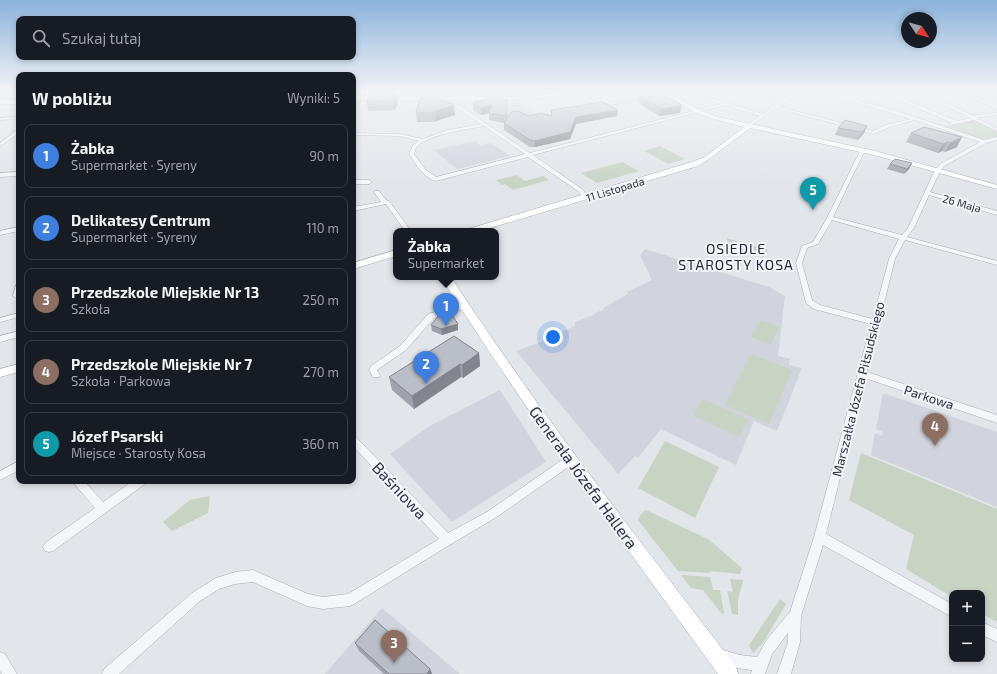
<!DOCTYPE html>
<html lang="pl">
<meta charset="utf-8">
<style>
:root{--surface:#171b24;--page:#242831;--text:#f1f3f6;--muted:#9ea1a6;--line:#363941;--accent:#cb4c5b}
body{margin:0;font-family:"Exo 2",sans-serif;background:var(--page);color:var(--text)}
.controls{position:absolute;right:12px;bottom:12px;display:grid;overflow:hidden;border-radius:8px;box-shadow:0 2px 6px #0003}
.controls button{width:36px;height:36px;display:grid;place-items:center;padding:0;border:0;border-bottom:1px solid var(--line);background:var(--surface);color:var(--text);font:20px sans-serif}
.compass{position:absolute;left:901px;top:12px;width:36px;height:36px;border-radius:50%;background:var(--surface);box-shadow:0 2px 6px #0003;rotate:126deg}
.you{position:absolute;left:553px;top:337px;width:14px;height:14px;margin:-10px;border:3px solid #fff;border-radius:50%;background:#1a73e8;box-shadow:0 0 0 6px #1a73e833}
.badge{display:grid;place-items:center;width:26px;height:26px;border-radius:50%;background:var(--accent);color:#fff;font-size:13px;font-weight:700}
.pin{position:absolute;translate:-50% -33px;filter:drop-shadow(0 1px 2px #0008)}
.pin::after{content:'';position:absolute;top:21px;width:14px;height:12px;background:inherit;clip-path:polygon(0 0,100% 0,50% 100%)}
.popup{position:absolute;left:393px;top:228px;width:106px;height:52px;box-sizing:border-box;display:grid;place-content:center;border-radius:8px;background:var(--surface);filter:drop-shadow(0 1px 3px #0005);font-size:13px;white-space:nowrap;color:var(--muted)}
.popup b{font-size:15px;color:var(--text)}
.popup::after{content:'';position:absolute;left:50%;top:100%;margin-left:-8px;border:8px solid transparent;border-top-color:var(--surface)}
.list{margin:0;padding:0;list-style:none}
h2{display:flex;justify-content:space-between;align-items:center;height:52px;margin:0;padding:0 16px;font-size:17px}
h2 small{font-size:13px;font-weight:400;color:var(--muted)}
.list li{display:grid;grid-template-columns:26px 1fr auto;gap:12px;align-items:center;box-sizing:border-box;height:64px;margin:0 8px 8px;padding:0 8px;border:1px solid var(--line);border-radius:8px}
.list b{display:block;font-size:15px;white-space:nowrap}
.list p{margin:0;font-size:13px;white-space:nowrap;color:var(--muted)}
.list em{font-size:13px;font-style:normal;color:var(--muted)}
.icon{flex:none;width:22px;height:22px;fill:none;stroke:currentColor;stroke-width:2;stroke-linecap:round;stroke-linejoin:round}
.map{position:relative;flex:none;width:997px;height:674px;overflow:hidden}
.search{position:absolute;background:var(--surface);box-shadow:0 2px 6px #0003;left:16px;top:16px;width:340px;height:44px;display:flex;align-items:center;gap:10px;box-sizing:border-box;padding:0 14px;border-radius:8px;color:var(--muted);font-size:15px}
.panel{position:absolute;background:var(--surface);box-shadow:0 2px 6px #0003;left:16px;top:72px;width:340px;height:412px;border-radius:8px}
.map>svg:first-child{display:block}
</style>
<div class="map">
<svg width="997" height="674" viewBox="0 0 997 674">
<rect width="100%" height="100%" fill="#e2e5ea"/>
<!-- built -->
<g fill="#d1d4dc">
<polygon points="507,102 520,102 540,118 525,121 508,111"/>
<polygon points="475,141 480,145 492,143 510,156 457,169 434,150"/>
<polygon points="645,249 769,287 785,296 778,356 790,359 789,365 802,368 777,431 754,421 736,465 661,429 638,458 635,456 618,474 516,351 546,340 575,326 575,322 596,314 595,313 605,309 603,308 628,294 627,292 652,280 640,255"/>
<polygon points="500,390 546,462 452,522 390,454 428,427"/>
<polygon points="883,393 997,432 997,507 871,455 875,433 882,436 883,432 876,429"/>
<polygon points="382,608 460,674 325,674"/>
</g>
<!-- green -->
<g fill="#c7d4c4">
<polygon points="975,120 997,131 997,137 980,139 943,127"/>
<polygon points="660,146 685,159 668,164 644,151"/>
<polygon points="622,162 639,171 597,183 581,173"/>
<polygon points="517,175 525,181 543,176 549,180 513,190 505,184 502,185 496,180"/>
<polygon points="726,238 768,250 764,257 731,247"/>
<polygon points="760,320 779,327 771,345 751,337"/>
<polygon points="751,354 792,370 769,424 725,405"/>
<polygon points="703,399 748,419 740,437 693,416"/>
<polygon points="665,441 719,467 695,518 638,488"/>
<polygon points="861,453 997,509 997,622 982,614 982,593 952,593 952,597 906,569 914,535 849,500"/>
<polygon points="210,496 208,513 172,531 163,522 190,500"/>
<polygon points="646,510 708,539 742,568 740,574 709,571 710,573 678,571 638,520 641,514"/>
<polygon points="681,575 710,577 713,590 720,590 724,613 722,614 703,590 691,588"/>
<polygon points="730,579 743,580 743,582 738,599 738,615 732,614 727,591 733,592"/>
<polygon points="780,599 786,604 763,643 753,653 749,645"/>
</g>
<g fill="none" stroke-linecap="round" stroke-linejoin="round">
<defs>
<g id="street">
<polygon points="457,91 461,91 456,98 454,97"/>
<polygon points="537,91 541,91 544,98 542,98"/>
<path d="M680 91 692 93 700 91H711L696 94 763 114C775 105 789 91 805 91L795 95 779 107 873 131 886 125 910 119 820 91C829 91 839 97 848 96 860 96 872 91 885 91L957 121 970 118 918 91H923L973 116 976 115 997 113V115L976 118 997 128V131L974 120 950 125V123H952L883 93 851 98 906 114 984 140 997 137V140L986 143 944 166 941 170 930 192 997 211V215L929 195 914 228 907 237 997 261V265L905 240 895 259 867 372 997 415V423L865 378 826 534 952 604V617L823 545 801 616 800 642 791 674H777L788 642V633L772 654 765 674H751L752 670C740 669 727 666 715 661L713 656 715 651 720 649 740 655 757 657 768 638 790 612 814 537 871 324 814 309 806 303 796 263 802 246 813 242 827 218 861 149 865 150 833 217 902 235 908 228 935 170 940 164 980 142 915 120 890 127 873 134 776 108 749 127 747 126V125L760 116 725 105 533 155 582 189 589 197 586 199 584 198 578 191 528 157 436 181C423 177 416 165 409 154L413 145 419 141 400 136 353 135V133L400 134 423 139 448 130 481 124 454 106 452 101 454 100 466 110 530 153 721 104ZM484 126 525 154 436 177 425 169 414 154C415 152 415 150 416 148 424 135 469 129 484 126ZM832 220 899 239 889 259 873 319 820 305 812 300 802 263 807 248 818 244Z"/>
<polygon points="753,91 759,91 776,98 773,99"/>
<polygon points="957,91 962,91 997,106 997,109"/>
<polygon points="983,91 988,91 997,95 997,97"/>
<polygon points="596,94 611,103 648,97 650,98 599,107 597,107 597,105 606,104 595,96"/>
<polygon points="570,98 572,98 586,108 582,109 570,100"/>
<polygon points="19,117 19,119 0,120 0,118"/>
<polygon points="17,130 19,130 19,133 0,146 0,143"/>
<polygon points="19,172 19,176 0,177 0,173"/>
<polygon points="353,180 369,180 372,182 369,184 353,184"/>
<polygon points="375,191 379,191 386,200 389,201 411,231 405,231 386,204 353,211 353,207 381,202 374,192"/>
<polygon points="19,227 19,231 0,235 0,231"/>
<polygon points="16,285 19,285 19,298 17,298 13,296"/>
<polygon points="465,304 469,306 468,308 434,318 406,350 377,370 380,375 379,377 373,377 369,370 371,366 400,346 428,314"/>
<polygon points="19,313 19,317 0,322 0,318"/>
<polygon points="19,331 19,337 0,342 0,336"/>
<polygon points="353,436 356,437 448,533 487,512 566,457 570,456 574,457 575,460 574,463 495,518 451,544 354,604 350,606 323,609 307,606 253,582 235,584 219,589 200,601 119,674 102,674 104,669 192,593 216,578 235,572 253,570 308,594 323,597 348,594 439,539 353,446"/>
<polygon points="19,461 19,470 0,480 0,471"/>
<polygon points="72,481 84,481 103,502 133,481 146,481 145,484 53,551 49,552 45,551 43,547 45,543 95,508"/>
<polygon points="982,622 997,629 997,642 982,635"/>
<polygon points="0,652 5,654 17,674 2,674 0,671"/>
</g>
<g id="secondary">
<path d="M575 91H590L555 97 508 100H353V96L448 97C454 95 482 97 491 97 519 97 547 95 575 91Z"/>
<polygon points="658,91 665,91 699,110 718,117 875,151 997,185 997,189 874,155 750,128 709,159 698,166 480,231 467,231 468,229 692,162 705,157 744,127 714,119 695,112"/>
<rect x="0" y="100" width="19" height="4"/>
<polygon points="396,250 396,256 353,269 353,263"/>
<path d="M441 277H451C539 412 638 539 736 667L738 674H718C623 543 527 414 441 277Z"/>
<polygon points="19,364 19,372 0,377 0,369"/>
</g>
</defs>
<!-- street casing -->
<use href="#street" stroke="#a7acb4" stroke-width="1"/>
<!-- secondary casing -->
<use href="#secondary" stroke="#a7acb4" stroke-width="1"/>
<!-- street -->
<use href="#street" fill="#f5f6f9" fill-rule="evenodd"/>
<!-- secondary -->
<use href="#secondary" fill="#fff" fill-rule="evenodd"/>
</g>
<!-- wall -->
<g fill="#a0a3ab">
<polygon points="397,94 398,104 394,110 368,111 367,102"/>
<polygon points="639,95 680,113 659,116 637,102"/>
<polygon points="507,99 507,119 528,116 551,115 551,110 617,116 576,124 570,139 535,147 530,147 504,130 504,123 489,120 489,113 481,115 473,110 473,103"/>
<polygon points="439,100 455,115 436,121 436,122 417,122 416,113"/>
<polygon points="867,126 864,133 858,140 835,135 838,128"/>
<polygon points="924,127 957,147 945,152 942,151 938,153 906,142 911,133"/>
<polygon points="912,163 909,169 904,174 887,169 890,164"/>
<polygon points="431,325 458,330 442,335 432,331"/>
<polygon points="479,353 480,366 463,378 461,377 414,409 392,390 389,377"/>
<polygon points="355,643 430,669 432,674 384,674 359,651"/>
</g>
<!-- shaded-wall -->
<g fill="#82858b">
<polygon points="397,94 398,104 394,110 393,100"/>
<polygon points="454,105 455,115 436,121 436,122 436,111"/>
<polygon points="491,105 492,112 481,115 481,108"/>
<polygon points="682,105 680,113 659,116 661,109"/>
<polygon points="618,110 617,116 576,124 570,139 535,147 535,141 576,117"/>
<polygon points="867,126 864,133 858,140 862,132"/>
<polygon points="962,137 957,147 945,152 950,143"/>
<polygon points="948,142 942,151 938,153 943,144"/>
<polygon points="912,163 909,169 904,174 907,169"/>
<polygon points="458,324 458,330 442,335 441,329"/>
<polygon points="479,353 480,366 463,378 462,365"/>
<polygon points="460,364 461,377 414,409 412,396"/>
<polygon points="430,669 432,674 427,674"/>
</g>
<!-- building -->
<g fill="#babec7" stroke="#82858b">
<polygon points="660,93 682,105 661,109 639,95"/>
<polygon points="370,94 397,94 393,100 367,102"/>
<polygon points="420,98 439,98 439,99 454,105 436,111 435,113 416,113"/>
<polygon points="488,99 507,99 507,116 489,113 491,105 481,108 473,103"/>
<polygon points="603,102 618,110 576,117 570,132 535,141 530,140 504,123 511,112 518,111 528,116 541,113 552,116 551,110"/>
<polygon points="845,120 867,126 862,132 838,128"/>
<polygon points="924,127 962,137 950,143 948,142 943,144 911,133"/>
<polygon points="895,159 912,163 907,169 890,164"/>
<polygon points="450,312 458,324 441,329 431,325 439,315"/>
<polygon points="454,336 479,353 462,365 460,364 412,396 389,377"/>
<polygon points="375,620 430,669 427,674 389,674 355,643"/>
</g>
<!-- sky -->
<linearGradient id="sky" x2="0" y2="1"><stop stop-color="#8bb3dc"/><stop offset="0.49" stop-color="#f2f3f6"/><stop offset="1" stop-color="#f2f3f6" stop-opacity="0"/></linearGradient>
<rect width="997" height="185" fill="url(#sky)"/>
<g text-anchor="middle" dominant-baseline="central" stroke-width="4" stroke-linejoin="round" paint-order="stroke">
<!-- far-street labels -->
<g font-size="11" fill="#2b3342" stroke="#f2f4f8">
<text transform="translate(615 189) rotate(-17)">11 Listopada</text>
<text transform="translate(962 203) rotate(16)">26 Maja</text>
</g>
<!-- street labels -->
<g font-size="13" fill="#2b3342" stroke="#f2f4f8">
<text transform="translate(858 389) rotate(-76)">Marszałka Józefa Piłsudskiego</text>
<text transform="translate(929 397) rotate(18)">Parkowa</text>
</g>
<!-- neighbourhood labels -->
<g font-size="14" letter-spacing="1" fill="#1d2433" stroke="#f2f4f8">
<text x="736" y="248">OSIEDLE<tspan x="736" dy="16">STAROSTY KOSA</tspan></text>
</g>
<!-- near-street labels -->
<g font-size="16" fill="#2b3342" stroke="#f2f4f8">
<text transform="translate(584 477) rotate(54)">Generała Józefa Hallera</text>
<text transform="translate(400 490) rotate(47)">Baśniowa</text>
</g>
</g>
</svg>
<div class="controls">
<button>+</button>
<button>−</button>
</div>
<svg class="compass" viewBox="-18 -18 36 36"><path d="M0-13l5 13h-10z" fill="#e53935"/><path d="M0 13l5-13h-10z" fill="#9ea1a6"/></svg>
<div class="you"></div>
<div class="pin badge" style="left:446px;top:326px;background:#3f7fe0">1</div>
<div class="popup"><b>Żabka</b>Supermarket</div>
<div class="pin badge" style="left:426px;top:384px;background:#3f7fe0">2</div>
<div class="pin badge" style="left:394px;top:663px;background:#8d6e63">3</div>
<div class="pin badge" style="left:935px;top:446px;background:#8d6e63">4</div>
<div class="pin badge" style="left:813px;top:210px;background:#0f9aa8">5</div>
<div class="search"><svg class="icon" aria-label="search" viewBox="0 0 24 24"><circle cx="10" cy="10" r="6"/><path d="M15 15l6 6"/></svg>Szukaj tutaj</div>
<section class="panel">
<h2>W pobliżu<small>Wyniki: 5</small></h2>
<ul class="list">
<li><span class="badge" style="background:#3f7fe0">1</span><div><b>Żabka</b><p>Supermarket · Syreny</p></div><em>90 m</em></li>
<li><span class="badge" style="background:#3f7fe0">2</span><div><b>Delikatesy Centrum</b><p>Supermarket · Syreny</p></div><em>110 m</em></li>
<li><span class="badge" style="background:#8d6e63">3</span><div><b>Przedszkole Miejskie Nr 13</b><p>Szkoła</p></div><em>250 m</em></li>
<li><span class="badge" style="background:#8d6e63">4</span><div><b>Przedszkole Miejskie Nr 7</b><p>Szkoła · Parkowa</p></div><em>270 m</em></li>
<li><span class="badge" style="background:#0f9aa8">5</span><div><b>Józef Psarski</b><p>Miejsce · Starosty Kosa</p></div><em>360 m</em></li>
</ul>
</section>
</div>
